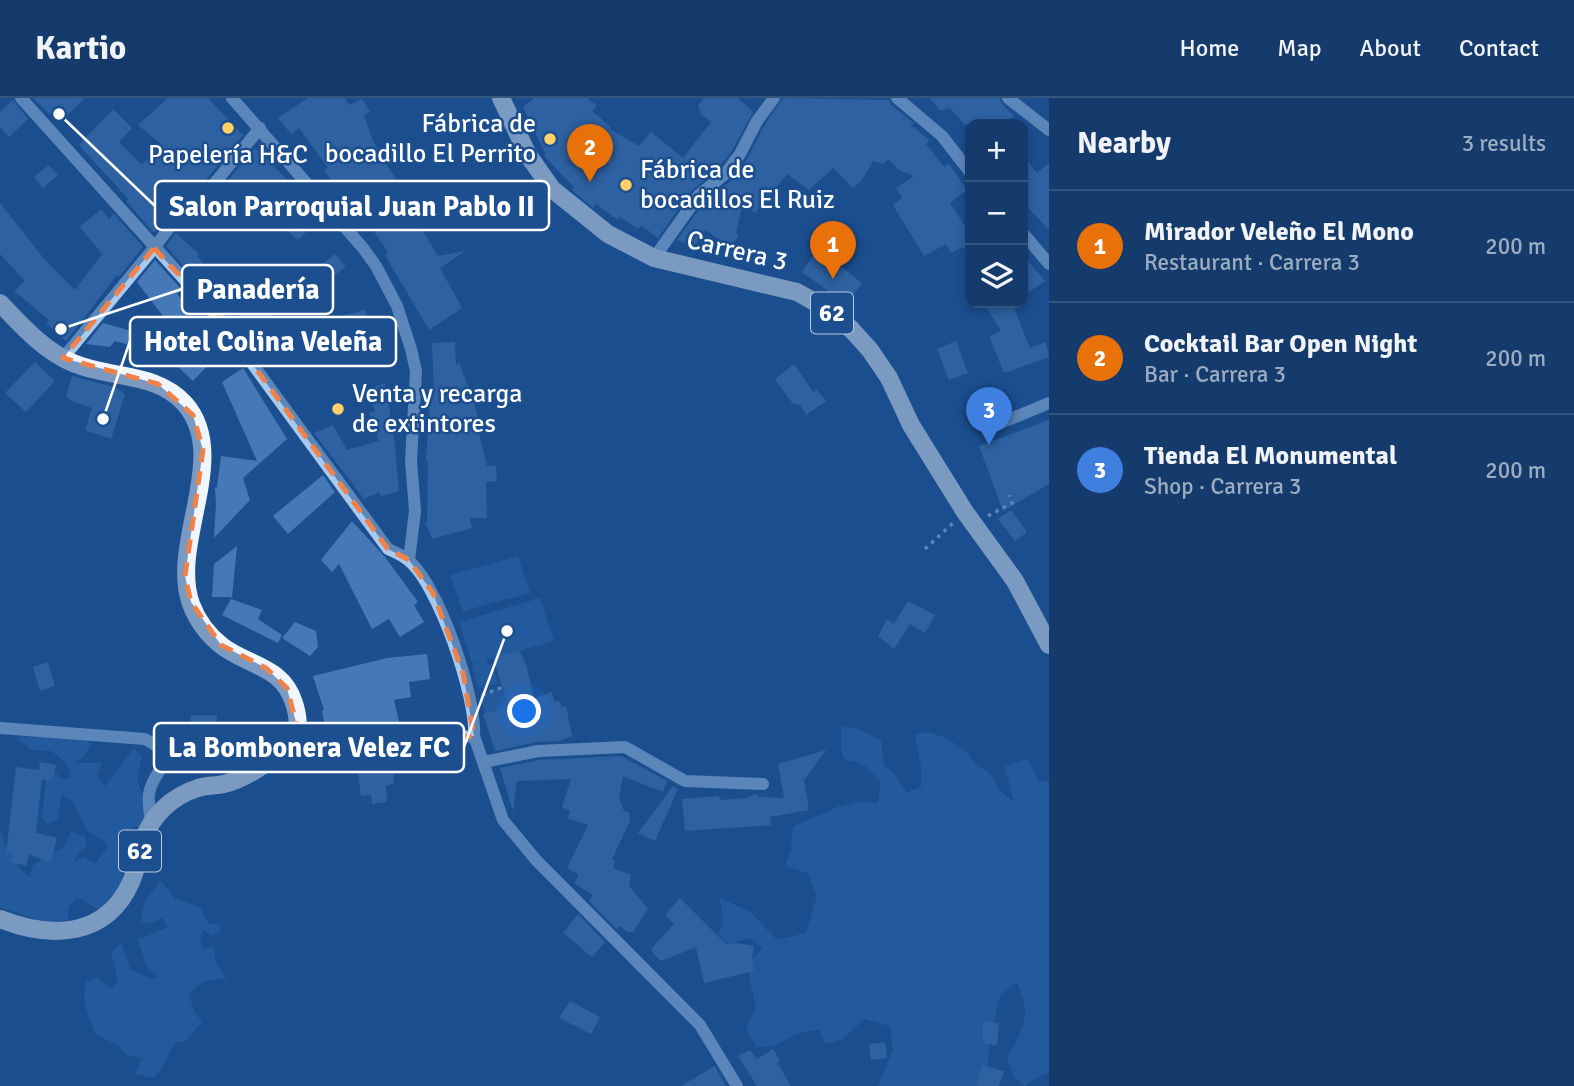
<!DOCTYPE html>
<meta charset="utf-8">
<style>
:root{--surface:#143b6b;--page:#214673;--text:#f1f3f6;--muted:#9dadc1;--line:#33557e;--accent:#ffd166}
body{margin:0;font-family:Signika,sans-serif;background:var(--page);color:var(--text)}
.controls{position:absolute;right:21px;top:21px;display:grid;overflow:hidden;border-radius:14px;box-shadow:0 4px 10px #0003}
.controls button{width:63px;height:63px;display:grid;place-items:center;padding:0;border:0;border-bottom:2px solid var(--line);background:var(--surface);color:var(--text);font:35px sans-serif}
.you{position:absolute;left:525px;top:614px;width:24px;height:24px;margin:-18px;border:5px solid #fff;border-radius:50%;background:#1a73e8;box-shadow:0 0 0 10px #1a73e833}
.badge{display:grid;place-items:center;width:46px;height:46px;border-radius:50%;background:var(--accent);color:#fff;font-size:23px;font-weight:700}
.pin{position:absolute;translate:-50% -58px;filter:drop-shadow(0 2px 4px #0008)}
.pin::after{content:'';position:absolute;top:37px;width:24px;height:21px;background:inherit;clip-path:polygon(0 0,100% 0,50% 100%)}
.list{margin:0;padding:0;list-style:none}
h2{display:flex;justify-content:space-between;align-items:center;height:91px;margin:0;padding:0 28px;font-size:30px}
h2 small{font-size:23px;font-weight:400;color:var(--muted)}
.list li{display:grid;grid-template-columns:46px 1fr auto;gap:21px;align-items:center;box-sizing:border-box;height:112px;padding:0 28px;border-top:2px solid var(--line)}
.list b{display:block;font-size:26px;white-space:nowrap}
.list p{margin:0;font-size:23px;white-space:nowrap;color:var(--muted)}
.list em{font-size:23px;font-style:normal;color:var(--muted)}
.icon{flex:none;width:38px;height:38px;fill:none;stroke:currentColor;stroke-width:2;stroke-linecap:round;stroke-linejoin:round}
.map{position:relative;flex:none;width:1049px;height:988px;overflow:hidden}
header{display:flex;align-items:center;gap:42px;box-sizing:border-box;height:98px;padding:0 35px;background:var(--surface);border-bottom:2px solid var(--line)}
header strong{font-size:33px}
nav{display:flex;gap:38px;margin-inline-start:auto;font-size:24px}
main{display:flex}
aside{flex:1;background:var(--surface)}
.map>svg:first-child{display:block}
</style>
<header>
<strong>Kartio</strong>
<nav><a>Home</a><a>Map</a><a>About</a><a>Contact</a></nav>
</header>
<main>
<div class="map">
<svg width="1049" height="988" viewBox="0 0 1049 988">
<rect width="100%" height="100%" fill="#1b4f8f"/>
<!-- green -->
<g fill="#2e69ad">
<polygon points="518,458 530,495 463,513 450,477"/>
<polygon points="540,500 554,543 486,562 488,567 492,566 498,585 478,591 472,567 479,564 472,565 459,524"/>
<polygon points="501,589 508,608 485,615 480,596"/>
<path d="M841 629 856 630 881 643 884 667 894 675 907 695 921 689V669L915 636 929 634 948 641 965 653 975 665 991 677 1000 693 1014 704 1005 669 1027 661 1039 684 1049 682V977L1046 975 1024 988 1014 979 1007 960C1024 930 1033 915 1016 884L1000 898 990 939 987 971 976 988H878L893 952 890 928 864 921 843 941 825 946 820 931 796 936 774 948 756 949 746 930 756 909 750 883 749 863 763 851 749 840 729 846 719 837 723 821 720 800 749 813 777 842 806 835 817 798 808 775 785 768 791 753 793 729 837 709 858 704 878 705 881 684 863 666 845 662 841 653Z"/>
<path d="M21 638 85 641 91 646 83 659 75 665H102L97 678 104 689 134 650 142 658 137 682 147 709 145 728 133 730 135 749 122 769V784L110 808 100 813 77 799 68 810V822L47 825 0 809V732C4 751 15 767 30 780L33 767 63 750 71 734 85 738 86 749 77 757 74 764 84 759 95 766 108 749C104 740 97 740 90 734 78 722 79 703 62 697L57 722 48 726 41 718C47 699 42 685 51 669L61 681 71 680 67 666 52 653 32 652 18 641Z"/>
<path d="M161 783 175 801 200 809 208 825 220 827V834L211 838 203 832 200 842 203 852 213 848 216 864 226 881C208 881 200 883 189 897L194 913 202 924 186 943 177 944C164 957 167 968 153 980L135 976 142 960 126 957 118 947 95 936 84 904 86 883 97 880 111 891 118 882 111 855 121 844 130 871 151 881 159 879 147 869 138 842 168 829 162 819 151 826 142 824C139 807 150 796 161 783Z"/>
</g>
<!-- building -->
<g fill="#4478b7">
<polygon points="33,0 85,0 59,25"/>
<polygon points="168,0 208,0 243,37 199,90 197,88 160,121 163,124 154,135 126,103 128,101 79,47 113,11 132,30 119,44 142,67 160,45 138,27"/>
<polygon points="308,0 345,0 349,7 362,1 370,14 364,17 373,43 384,60 382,61 395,79 398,86 392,89 416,133 421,130 438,158 465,153 440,170 462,210 429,232 385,157 388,154 358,110 354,113 342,98 324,72 328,70 299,30 291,36 278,20"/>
<polygon points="534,0 587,0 597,8 592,13 611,29 610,31 639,48 651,34 683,60 711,24 701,16 698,8 704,0 738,0 753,14 733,51 719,70 692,92 658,140 641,127 638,131 620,119 618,122 596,106 593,110 572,92 574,89 544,58 546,57 523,9"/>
<polygon points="783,0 889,2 891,7 915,26 910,26 929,42 926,46 944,69 949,66 967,92 950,105 970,136 970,157 962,149 951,155 946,146 924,158 893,107 902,100 896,90 914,78 899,72 888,61 883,66 873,63 862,82 853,90 833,70 809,92 787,76 755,115 743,105 736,135 739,137 730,149 706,132 694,148 677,142 705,103 731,83 747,61 764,28"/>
<polygon points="930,0 999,0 1002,6 1014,18 1002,26 964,26 950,10 940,13"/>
<polygon points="13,2 28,21 9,39 0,29 0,14"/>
<polygon points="255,50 297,91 321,119 298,142 249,97 227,121 211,103"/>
<polygon points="1023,58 1037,75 1049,65 1049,132 1023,104"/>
<polygon points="49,67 58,77 43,90 34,79"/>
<polygon points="0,105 45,162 75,192 102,156 80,129 101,111 109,121 114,116 143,149 119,179 117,177 66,243 46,225 49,222 14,193 25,183 0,156"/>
<polygon points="176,135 199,156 197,158 214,178 203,186 196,182 166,148"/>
<polygon points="818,151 862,185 846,206 802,174"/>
<polygon points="335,156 346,169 318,188 309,177"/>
<polygon points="1023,157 1045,183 1023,198"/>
<polygon points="155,162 182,192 177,196 192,213 173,231 137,184"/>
<polygon points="984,205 1012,205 1030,250 1046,244 1049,259 1004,275 989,238 1001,233"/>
<polygon points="261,207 282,235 275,239 286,259 265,269 232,223"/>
<polygon points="365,212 370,228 338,239 331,220"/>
<polygon points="103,225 142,236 138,249 115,243 110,249 86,246"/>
<polygon points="956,243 968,275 949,282 937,251"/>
<polygon points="455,244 456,267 459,265 471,295 482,333 479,334 487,368 496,367 497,383 486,384 487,420 470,420 472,430 432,441 425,424 427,423 428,363 426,363 429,318 430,297 434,297 432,245"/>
<polygon points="192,249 218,257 193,283 176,267"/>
<polygon points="35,264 55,283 26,314 5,295"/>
<polygon points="794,266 813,294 817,292 826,303 806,317 800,307 793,306 775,281"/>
<polygon points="243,270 287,341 243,380 250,402 214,440 216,406 215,390 217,389 221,358 257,363 222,284"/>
<polygon points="72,278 114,289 125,296 111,341 85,332 92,310 70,302 66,299"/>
<polygon points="385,285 394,339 399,393 381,398 379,394 364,401 314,335 333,327 347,352 379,343 369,315 375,313 365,292"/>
<polygon points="1049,322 1049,386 1003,413 979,348"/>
<polygon points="323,377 335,394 288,436 273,418"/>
<polygon points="1011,412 1027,434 1015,443 998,421"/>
<polygon points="352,423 385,459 418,504 414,507 424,524 400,539 389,521 372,531 339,466 332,474 321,462"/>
<polygon points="237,448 232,499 212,499 214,466"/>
<polygon points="231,501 262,512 258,521 282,537 278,545 222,517"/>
<polygon points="908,503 935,517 925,535 910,526 894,551 878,538 887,521 894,526"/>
<polygon points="295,524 316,533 318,549 310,558 282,540"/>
<polygon points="519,552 526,566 534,600 552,594 554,604 559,603 562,609 566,608 572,638 560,643 536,644 495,653 483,616 508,608 493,560"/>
<polygon points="427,556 430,581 409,584 411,599 394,602 402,636 328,646 322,613 324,612 313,578 387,560"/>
<polygon points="48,564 55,588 40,593 33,569"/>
<polygon points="191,617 217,617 216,635 190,635"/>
<polygon points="826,652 804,682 809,712 770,719 771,727 685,733 682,701 719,698 720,702 747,700 756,696 760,699 784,700 778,666"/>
<polygon points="388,655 392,671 394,671 394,685 386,688 387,704 372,706 371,697 361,698 356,661"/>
<polygon points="621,658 667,683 663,694 623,678 619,701 624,713 629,714 630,723 612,761 615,763 613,770 631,777 629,788 648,811 633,834 627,834 621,828 617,831 589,803 593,797 574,785 579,777 567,770 588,727 568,721 570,713 562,709 571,681 517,683 513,713 500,670 539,662"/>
<polygon points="40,664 56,667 52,683 42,681 36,735 57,740 51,765 29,756 26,768 11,764 12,757 6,756 16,669 39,672"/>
<polygon points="673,688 678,691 655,743 638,735"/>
<polygon points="680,800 726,846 736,845 754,848 752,861 754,873 704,885 696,849 661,863 654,856 651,851 674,826 665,817"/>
<polygon points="578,816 605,844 592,859 563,835"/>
<polygon points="570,903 600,919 591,936 559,920"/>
<polygon points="983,923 999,925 997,947 983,946"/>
<polygon points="885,944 887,960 871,962 869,946"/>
<polygon points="773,951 780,962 777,964 791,988 757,988 738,958 750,952 757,961"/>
<polygon points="982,967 1004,973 999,988 976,988"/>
<polygon points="715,968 726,988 681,988"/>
</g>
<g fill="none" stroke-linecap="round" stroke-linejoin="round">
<!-- path -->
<g stroke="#a9c9ee" stroke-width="3.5" stroke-dasharray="3.5 5" stroke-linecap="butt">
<polyline points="988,418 1012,405 1009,397"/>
<polyline points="925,451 953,425"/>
<polyline points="482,597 503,589"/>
</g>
<!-- minor -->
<g stroke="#a9c9ee" stroke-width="12">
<path d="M21 0 218 219 388 451C395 454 402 457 408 462 438 485 477 600 474 638L503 722 536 762 700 927 737 988"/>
<polyline points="232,0 363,150 376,168 397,208 411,251 416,273 411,363 415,413 409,462"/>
<polyline points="897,0 942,38 970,74"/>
<polyline points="1008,0 1049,32"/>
<polyline points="1023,135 1049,166"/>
<polyline points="654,160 699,97 725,76 740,56 757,23 774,0"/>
<polyline points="63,260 154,150 182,113 204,98 260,30"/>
<polyline points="996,327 1049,305"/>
<path d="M0 630 145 641C185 663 153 668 149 696 148 705 150 716 151 725"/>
<path d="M284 652C329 660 354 651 398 645 423 642 448 640 474 638"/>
<polyline points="484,664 538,653 625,649 685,683 763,686"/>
</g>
<!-- major -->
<g stroke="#f0f6ff" stroke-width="18">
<polyline points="501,0 528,57 552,91 608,136 654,160 797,194 827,211 851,231 870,252 889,280 911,327 965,414 1015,483 1049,547"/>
<path d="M0 205C22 228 43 252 73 265 111 281 157 274 185 306 231 359 169 445 191 506 197 522 208 537 222 548 248 568 283 568 294 605 297 614 299 626 296 636 293 645 282 653 275 659 260 670 242 682 224 686 215 688 206 687 198 690 172 698 151 718 143 743 138 757 137 771 131 784 106 840 51 841 0 821"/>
</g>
</g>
<!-- marked area -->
<path d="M0 0H1049V988H0ZM154 150 218 219 388 451 409 462 433 495 463 575 474 638 340 655 284 652 297 628 287 590 266 570 221 547 191 504 185 478 203 352 193 317 158 286 63 260Z" fill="#1b4f8f" fill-opacity=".55" fill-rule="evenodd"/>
<path fill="none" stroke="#ee8249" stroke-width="5" stroke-dasharray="14 9" stroke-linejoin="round" d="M154 150 218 219 388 451 409 462 433 495 463 575 474 638 340 655 284 652 297 628 287 590 266 570 221 547 191 504 185 478 203 352 193 317 158 286 63 260Z"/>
<!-- markers -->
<g fill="#ffd166" stroke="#1b4f8f" stroke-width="2.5">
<circle cx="228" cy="30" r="7"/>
<circle cx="550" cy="41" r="7"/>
<circle cx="626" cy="87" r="7"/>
<circle cx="338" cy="311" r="7"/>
</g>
<g text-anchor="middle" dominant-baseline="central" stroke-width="5" stroke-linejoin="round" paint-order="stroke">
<!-- shield labels -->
<g fill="#1b4f8f" stroke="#bbcadd" stroke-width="2">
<rect x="811" y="194.5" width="42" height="41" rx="5"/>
<rect x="119" y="732.5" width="42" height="41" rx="5"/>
</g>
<g font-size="24" font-weight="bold" fill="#fff">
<text x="832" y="215">62</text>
<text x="140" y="753">62</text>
</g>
<!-- poi labels -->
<g font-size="26" fill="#fff" stroke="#1b4f8f" text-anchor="start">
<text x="536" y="26" text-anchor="end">Fábrica de<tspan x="536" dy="30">bocadillo El Perrito</tspan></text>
<text x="228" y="57" text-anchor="middle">Papelería H&amp;C</text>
<text x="640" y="72">Fábrica de<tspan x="640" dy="30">bocadillos El Ruiz</tspan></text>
<text x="352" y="296">Venta y recarga<tspan x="352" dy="30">de extintores</tspan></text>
</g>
<!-- street labels -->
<g font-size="26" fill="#fff" stroke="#1b4f8f">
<text transform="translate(737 153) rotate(13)">Carrera 3</text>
</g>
</g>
<!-- callouts -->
<path fill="none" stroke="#fff" stroke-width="2.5" d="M59 16L155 108M61 231L182 191M103 321L130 243M507 533L464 649"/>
<g fill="#fff" stroke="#1b4f8f" stroke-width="2.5">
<circle cx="59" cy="16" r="7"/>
<circle cx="61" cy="231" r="7"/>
<circle cx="103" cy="321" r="7"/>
<circle cx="507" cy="533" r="7"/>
</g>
<g fill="#1b4f8f" stroke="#fff" stroke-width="2.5">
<rect x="155" y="83" width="394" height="49" rx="7"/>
<rect x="182" y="167" width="151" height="49" rx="7"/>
<rect x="130" y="219" width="266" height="49" rx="7"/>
<rect x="154" y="625" width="310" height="49" rx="7"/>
</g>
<g font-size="28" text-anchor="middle" font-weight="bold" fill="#fff">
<text x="352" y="118">Salon Parroquial Juan Pablo II</text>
<text x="258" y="201">Panadería</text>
<text x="263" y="253">Hotel Colina Veleña</text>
<text x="309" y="659">La Bombonera Velez FC</text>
</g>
</svg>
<div class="controls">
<button>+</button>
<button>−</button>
<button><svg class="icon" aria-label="layers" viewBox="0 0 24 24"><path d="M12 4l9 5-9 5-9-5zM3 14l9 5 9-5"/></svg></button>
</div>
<div class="you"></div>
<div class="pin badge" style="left:833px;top:181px;background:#e8710a">1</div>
<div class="pin badge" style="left:590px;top:84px;background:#e8710a">2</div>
<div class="pin badge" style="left:989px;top:347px;background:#3f7fe0">3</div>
</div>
<aside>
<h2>Nearby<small>3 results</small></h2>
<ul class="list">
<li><span class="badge" style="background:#e8710a">1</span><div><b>Mirador Veleño El Mono</b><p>Restaurant · Carrera 3</p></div><em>200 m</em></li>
<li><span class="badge" style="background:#e8710a">2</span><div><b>Cocktail Bar Open Night</b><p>Bar · Carrera 3</p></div><em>200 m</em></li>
<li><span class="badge" style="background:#3f7fe0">3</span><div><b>Tienda El Monumental</b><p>Shop · Carrera 3</p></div><em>200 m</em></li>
</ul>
</aside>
</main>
